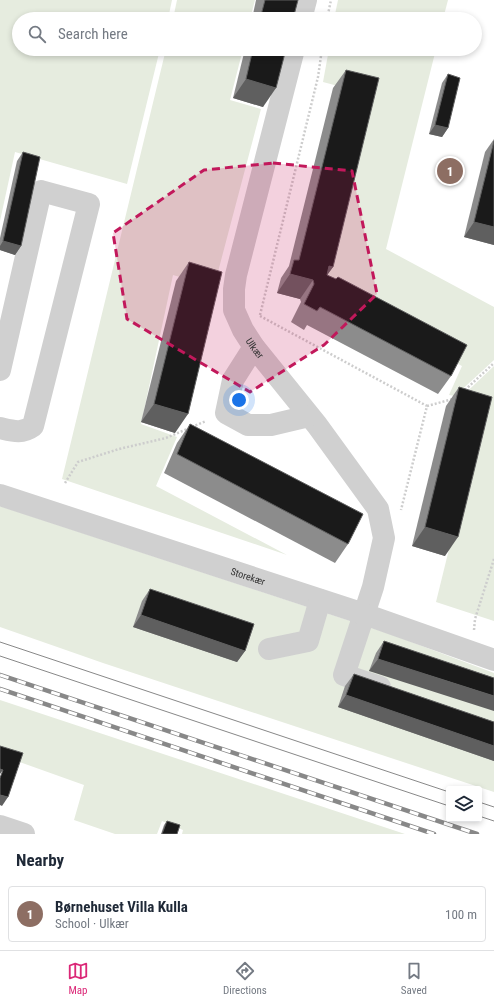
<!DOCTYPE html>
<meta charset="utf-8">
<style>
:root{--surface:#fff;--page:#f6f6f7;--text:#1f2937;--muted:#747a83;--line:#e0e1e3;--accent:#db2777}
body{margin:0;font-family:"Roboto Condensed",sans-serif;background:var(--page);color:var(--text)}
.controls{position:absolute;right:12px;bottom:12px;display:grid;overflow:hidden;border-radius:4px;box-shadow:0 2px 6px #0003}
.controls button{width:36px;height:36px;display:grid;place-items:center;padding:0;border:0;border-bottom:1px solid var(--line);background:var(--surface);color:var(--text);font:20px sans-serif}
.you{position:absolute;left:239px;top:400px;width:14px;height:14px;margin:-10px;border:3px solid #fff;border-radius:50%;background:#1a73e8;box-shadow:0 0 0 6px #1a73e833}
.badge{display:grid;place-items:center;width:26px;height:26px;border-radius:50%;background:var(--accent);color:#fff;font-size:13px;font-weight:700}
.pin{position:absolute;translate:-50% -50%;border:2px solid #fff;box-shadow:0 1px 4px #0006}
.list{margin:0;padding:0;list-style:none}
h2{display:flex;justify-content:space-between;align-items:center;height:52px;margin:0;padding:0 16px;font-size:17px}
h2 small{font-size:13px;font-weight:400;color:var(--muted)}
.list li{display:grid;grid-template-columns:26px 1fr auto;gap:12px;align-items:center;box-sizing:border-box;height:56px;margin:0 8px 8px;padding:0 8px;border:1px solid var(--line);border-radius:4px}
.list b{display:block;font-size:15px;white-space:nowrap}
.list p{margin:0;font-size:13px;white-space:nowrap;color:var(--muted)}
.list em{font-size:13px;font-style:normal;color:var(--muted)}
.icon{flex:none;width:22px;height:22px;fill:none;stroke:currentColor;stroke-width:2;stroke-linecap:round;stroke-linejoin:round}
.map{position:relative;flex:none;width:494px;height:834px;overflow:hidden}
.search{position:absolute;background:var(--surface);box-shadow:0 2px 6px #0003;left:12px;right:12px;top:12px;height:44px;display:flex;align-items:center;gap:10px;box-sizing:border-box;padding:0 14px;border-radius:22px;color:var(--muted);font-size:15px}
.sheet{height:116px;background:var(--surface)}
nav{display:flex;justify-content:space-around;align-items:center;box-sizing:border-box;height:56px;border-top:1px solid var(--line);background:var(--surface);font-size:11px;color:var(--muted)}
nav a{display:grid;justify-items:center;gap:2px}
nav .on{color:var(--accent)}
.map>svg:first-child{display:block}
</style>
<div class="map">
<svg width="494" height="834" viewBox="0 0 494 834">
<rect width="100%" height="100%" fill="#fff"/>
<!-- green -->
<g fill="#e6ecdf">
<polygon points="0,0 172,0 168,19 19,19 19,49 160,49 127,184 15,152 0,221"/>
<polygon points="177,0 255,0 250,19 173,19"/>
<polygon points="338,0 448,0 443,19 334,19"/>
<polygon points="166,49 243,49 230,100 261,109 214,287 173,275 141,424 177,437 156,486 287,555 62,479"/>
<polygon points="329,49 436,49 386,249 494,307 494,360 455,396 449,395 462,366 321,292 368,94 323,82"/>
<polygon points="494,366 494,621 436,602 483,411 455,403"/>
<polygon points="0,506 390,634 494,673 494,792 103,663 0,627"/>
<polygon points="0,700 405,834 182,834 183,830 162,821 157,834 115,834 74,820 84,785 0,755"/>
</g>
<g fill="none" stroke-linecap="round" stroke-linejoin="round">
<!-- path -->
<g stroke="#cdcdcd" stroke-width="2.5" stroke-dasharray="2 2" stroke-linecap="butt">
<polyline points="327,19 331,0"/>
<polyline points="260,315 318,77 322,49"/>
<polyline points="260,316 427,406 401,510"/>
<polyline points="465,390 494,363"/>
<polyline points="427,406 453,399"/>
<polyline points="65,483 78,462 119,449 166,438 206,421"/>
<polyline points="474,630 475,619 494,559"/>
</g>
<!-- minor -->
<g stroke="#d0d0d0" stroke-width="22">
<polyline points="301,19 306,0"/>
<path id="s1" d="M294 49 236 275 234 289V310L243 330 254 347 317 425 378 509 384 538 373 587 344 675 380 687"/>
<polyline points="254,347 233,380 226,413 248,425 271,425 309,416"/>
<path d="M0 370 41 191 89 204 33 426C22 434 13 431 0 428"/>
<path id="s2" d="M0 495 364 614 494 660"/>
<polyline points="269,649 308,641 320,600"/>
<polyline points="0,826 24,834"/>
</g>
<!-- tram -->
<g stroke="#888" stroke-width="1">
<polyline points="0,642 449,792"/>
<polyline points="0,656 449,806"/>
<polyline points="479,802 494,807"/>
<polyline points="479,816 494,821"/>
</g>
<defs>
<g id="rail">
<polyline points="0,675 477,834"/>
<polyline points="0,689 434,834"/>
</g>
</defs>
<!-- rail casing -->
<use href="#rail" stroke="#888" stroke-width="4.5"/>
<!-- rail -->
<use href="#rail" stroke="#fff" stroke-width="3" stroke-dasharray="9" stroke-linecap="butt"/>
</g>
<!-- wall -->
<g fill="#8c8c8c">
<polygon points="256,0 298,0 293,19 252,19"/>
<polygon points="245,49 286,49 263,107 233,98"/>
<polygon points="346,70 333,267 327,275 451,376 438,394 307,325 304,330 291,322 301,302 300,299 277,293 281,278 289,266 333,88"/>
<polygon points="448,74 448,128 442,137 429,134 442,83"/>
<polygon points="494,139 494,245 464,237 485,152"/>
<polygon points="23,152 21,246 15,255 0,250 0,238 17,161"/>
<polygon points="189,262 175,433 141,422 176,281"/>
<polygon points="459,387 445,556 412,546 446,406"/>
<polygon points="190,424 348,544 335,563 164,473 177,443"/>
<polygon points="150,589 245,651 237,662 133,627 142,601"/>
<polygon points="384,641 494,678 369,671 376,653"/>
<polygon points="354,674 494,722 494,761 338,707 345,686"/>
<polygon points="167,821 177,834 161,834 164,825"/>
</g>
<!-- shaded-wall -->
<g fill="#5f5f5f">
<polygon points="246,79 276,88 263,107 233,98"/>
<polygon points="435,125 448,128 442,137 429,134"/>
<polygon points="474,222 494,227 494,245 464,237"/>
<polygon points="3,241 21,246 15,255 0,250 0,246"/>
<polygon points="329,266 333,267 320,285"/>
<polygon points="290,274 313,280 300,299 277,293"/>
<polygon points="154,404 188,414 175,433 141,422"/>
<polygon points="425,527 458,537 445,556 412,546"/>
<polygon points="141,615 245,651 237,662 133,627"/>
<polygon points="378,659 494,696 494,711 369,671"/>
<polygon points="346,695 494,746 494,761 338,707"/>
<polygon points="0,769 3,770 0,774"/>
<polygon points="0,795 8,797 2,806 0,805"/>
</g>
<!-- building -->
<g fill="#1a1a1a" stroke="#5f5f5f">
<polygon points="265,0 298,0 293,19 260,19"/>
<polygon points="253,49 286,49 276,88 246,79"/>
<polygon points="346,70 379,78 333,267 329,266 327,275 336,279 338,277 467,345 451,376 320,307 317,311 304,304 314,284 313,280 290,274 294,260 299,260"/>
<polygon points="448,74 460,78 448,128 435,125"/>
<polygon points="494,141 494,227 474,222"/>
<polygon points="23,152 40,157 21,246 3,241"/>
<polygon points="189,262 222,272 188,414 154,404"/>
<polygon points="459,387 492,397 458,537 425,527"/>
<polygon points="190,424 363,514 348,544 177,454"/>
<polygon points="150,589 254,624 245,651 141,615"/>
<polygon points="384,641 494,678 494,696 378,659"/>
<polygon points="354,674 494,722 494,746 346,695"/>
<polygon points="0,746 23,753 8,797 0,795 0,778 3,770 0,769"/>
<polygon points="167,821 180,825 177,834 162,834"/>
</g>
<!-- marked area -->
<path fill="#c2185b" fill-opacity="0.2" stroke="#c2185b" stroke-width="3" stroke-dasharray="8 5" stroke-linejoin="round" d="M273 163 352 171 377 294 324 345 250 392 127 319 113 233 204 170Z"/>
<g text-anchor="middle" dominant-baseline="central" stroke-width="4" stroke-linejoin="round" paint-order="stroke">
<!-- street labels -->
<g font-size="10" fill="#333" stroke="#fff">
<text stroke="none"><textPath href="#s1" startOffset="312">Ulkær</textPath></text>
<text stroke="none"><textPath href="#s2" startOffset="261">Storekær</textPath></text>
</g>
</g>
</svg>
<div class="controls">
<button><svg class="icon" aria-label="layers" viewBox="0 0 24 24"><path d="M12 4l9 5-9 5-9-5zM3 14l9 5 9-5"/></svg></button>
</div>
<div class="you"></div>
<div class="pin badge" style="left:450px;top:171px;background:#8d6e63">1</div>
<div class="search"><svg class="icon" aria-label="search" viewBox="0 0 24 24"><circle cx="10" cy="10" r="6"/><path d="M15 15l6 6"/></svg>Search here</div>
</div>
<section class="sheet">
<h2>Nearby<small></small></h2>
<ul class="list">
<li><span class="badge" style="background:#8d6e63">1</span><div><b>Børnehuset Villa Kulla</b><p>School · Ulkær</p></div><em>100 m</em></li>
</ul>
</section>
<nav>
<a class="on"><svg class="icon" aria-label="map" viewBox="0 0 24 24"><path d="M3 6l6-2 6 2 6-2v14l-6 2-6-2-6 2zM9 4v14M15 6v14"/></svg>Map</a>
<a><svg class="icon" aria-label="directions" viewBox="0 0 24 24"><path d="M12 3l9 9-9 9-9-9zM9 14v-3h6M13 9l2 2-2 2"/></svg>Directions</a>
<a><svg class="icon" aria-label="saved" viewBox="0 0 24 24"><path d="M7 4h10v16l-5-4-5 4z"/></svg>Saved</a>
</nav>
